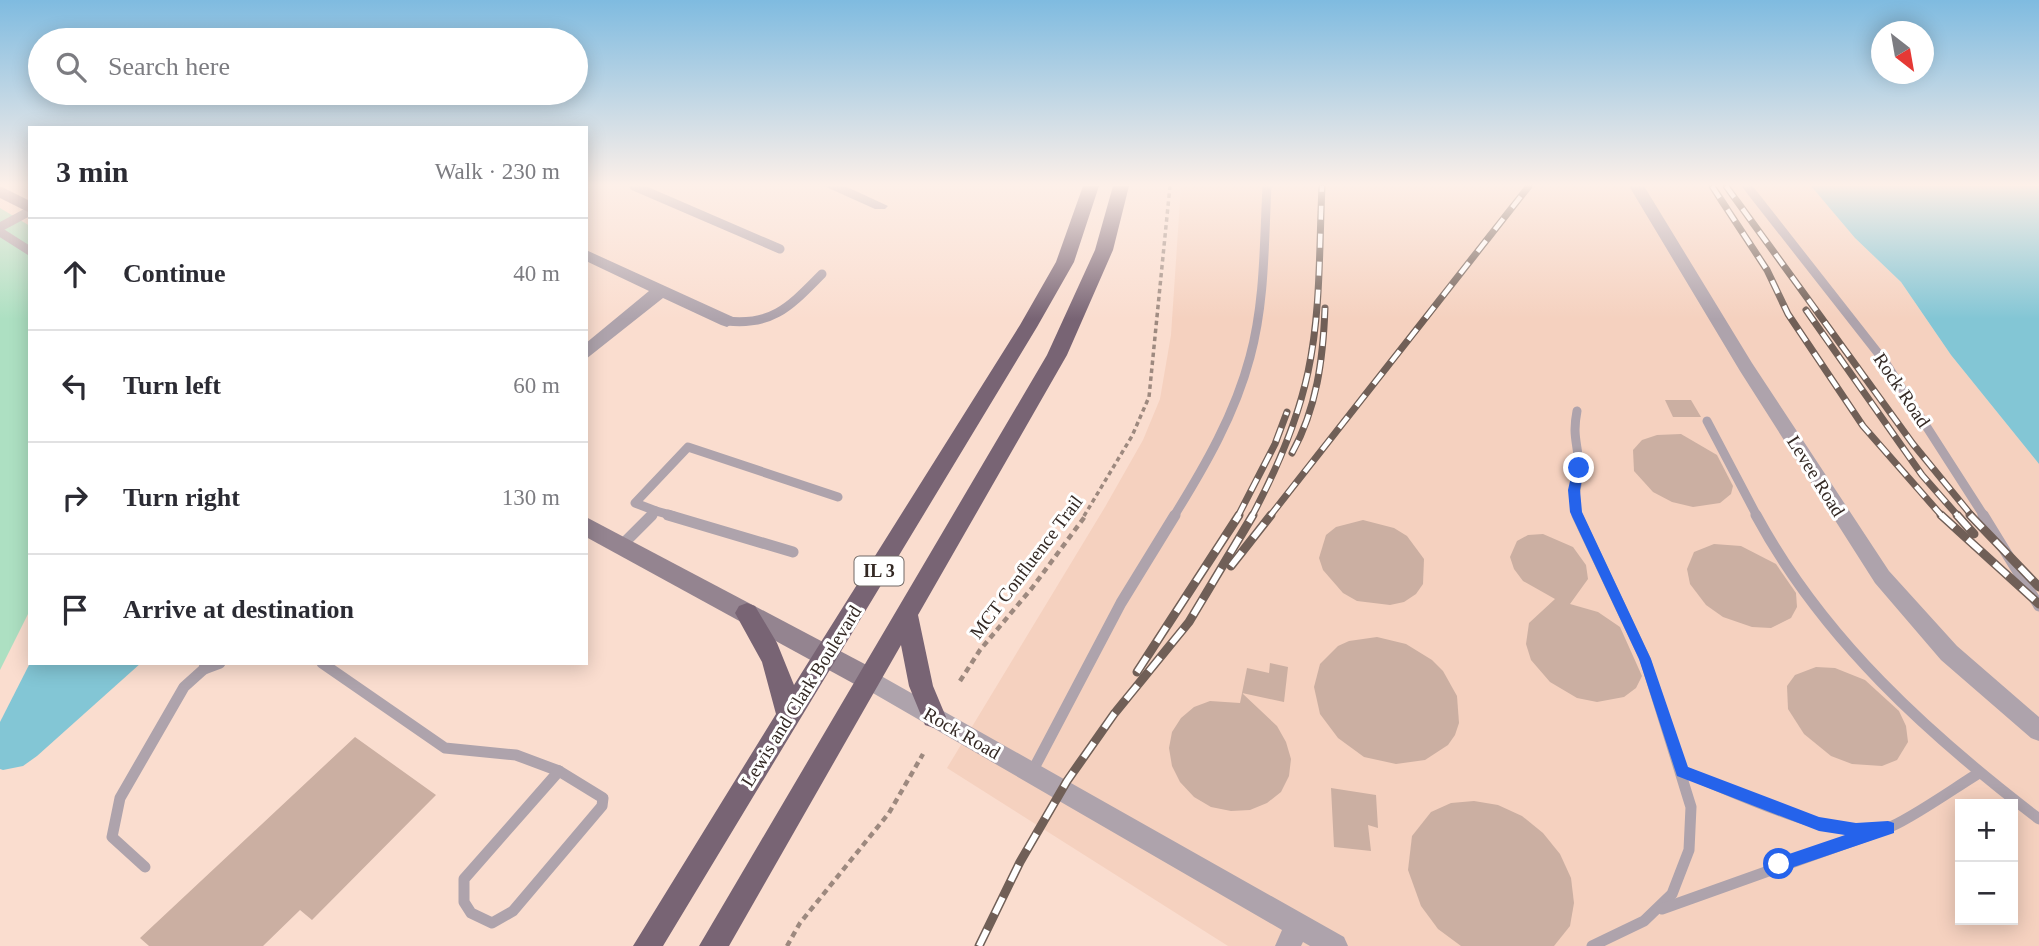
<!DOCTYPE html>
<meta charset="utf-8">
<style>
:root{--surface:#fff;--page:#f2f2f3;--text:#2b2b33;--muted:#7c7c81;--line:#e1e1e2}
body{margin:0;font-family:Georgia,serif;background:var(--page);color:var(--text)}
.controls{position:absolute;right:21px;bottom:21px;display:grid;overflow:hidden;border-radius:0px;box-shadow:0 4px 18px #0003}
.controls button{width:63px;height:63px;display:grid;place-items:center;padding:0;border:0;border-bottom:2px solid var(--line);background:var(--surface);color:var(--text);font:35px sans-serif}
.compass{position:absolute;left:1871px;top:21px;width:63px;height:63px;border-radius:50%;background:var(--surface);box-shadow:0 4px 18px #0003;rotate:149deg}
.stop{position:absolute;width:21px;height:21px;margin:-16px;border:5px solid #2563eb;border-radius:50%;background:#fff}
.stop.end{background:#2563eb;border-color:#fff;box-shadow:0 2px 7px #0008}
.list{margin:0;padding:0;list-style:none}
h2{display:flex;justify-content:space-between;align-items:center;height:91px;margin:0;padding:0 28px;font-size:30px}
h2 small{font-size:23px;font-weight:400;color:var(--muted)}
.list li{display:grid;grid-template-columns:46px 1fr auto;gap:21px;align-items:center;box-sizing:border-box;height:112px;padding:0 28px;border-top:2px solid var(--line)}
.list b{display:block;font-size:26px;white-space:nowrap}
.list em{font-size:23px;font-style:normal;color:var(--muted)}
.icon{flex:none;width:38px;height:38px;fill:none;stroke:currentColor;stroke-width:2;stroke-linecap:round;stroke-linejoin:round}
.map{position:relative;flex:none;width:2039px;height:946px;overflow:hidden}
.search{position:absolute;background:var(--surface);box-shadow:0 4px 18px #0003;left:28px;top:28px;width:560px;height:77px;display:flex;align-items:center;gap:18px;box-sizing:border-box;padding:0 24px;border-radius:38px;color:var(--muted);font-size:26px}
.panel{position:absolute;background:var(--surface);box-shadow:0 4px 18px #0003;left:28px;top:126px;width:560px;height:539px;border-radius:0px}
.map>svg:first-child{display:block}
</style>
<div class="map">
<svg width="2039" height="946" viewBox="0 0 2039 946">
<rect width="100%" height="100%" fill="#faddcf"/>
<!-- built -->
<path fill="#f5d1bf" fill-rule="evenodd" d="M1181 186H1811L1855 238 1901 282 1951 355 2039 464V946H1228L947 768 1105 507 1143 440 1160 399 1171 335ZM1960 804H2013V920H1960Z"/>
<!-- green -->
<polygon fill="#ade0c2" points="0,208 30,226 30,610 0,670"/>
<!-- water -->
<g fill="#83c6d5">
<polygon points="1811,186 2039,186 2039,464 1951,355 1901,282 1855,238"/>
<polygon points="30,663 141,663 37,756 23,766 3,770 0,769 0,722"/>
</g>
<!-- building -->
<g fill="#cbafa2">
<polygon points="1665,400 1691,400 1701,417 1673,417"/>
<polygon points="1681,434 1717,455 1733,486 1731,494 1720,503 1693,507 1672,502 1653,492 1634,471 1633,450 1642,440 1657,435"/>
<polygon points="1363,520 1394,528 1407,536 1424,559 1423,584 1416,594 1404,602 1390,605 1357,601 1343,593 1323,570 1319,558 1326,535 1336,527"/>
<polygon points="1543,534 1573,547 1586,565 1588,579 1570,604 1598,612 1620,627 1642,676 1636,688 1624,697 1597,702 1577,698 1550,682 1531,660 1526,644 1529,623 1555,599 1523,581 1514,569 1510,557 1517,541 1528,535"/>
<polygon points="1714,544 1741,546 1776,564 1796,593 1797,607 1791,618 1771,628 1752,627 1723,617 1706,605 1690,584 1687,569 1694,552"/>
<polygon points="1377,637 1406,644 1432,660 1443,671 1457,696 1459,723 1455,735 1448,745 1425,760 1396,764 1364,757 1338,738 1320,714 1314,687 1320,664 1338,646 1349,641"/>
<polygon points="1270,663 1288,667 1284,702 1242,693 1277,726 1286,742 1291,759 1289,776 1281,792 1267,803 1250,810 1231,811 1211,807 1194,797 1180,782 1172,766 1169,748 1172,732 1181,718 1194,707 1210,701 1240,703 1247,668 1269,673"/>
<polygon points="1816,667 1835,668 1865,680 1899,711 1906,726 1908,742 1897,760 1882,766 1852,764 1831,756 1804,734 1788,709 1787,686 1795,675"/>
<polygon points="355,737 436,795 312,920 300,910 263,946 149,946 140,938"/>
<polygon points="1331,788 1376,795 1378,828 1368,825 1371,851 1334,847"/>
<polygon points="1474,801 1498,805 1522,816 1543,833 1560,854 1571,878 1574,903 1570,926 1554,946 1461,946 1438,929 1421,906 1408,870 1412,836 1431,812 1451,803"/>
</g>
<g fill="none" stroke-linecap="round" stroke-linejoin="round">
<!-- path-far1 -->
<polyline stroke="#9d897f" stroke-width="3.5" stroke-dasharray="4.5 3.5" stroke-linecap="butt" points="1084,516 1132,436 1149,397 1170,186"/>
<!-- path -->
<g stroke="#9d897f" stroke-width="4.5" stroke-dasharray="6 4.5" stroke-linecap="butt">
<polyline points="960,681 980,650 1032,588 1086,515"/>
<polyline points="787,946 800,923 889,813 923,754"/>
</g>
<!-- service-far1 -->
<g stroke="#aea3ac" stroke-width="9">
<polyline points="634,186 780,249"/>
<polyline points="1747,186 1885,362 1984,516"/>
<polyline points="0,227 30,211"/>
<polyline points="0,232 30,251"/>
<path d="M727 321C774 326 791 305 822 274"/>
<path d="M1577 411C1572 437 1578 443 1579 467 1579 484 1571 498 1578 516"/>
<polyline points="1707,421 1757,516"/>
<polyline points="656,511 674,516"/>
<polyline points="651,516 656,511 635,503 688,447 838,497"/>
<path d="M1174 516C1205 466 1235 414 1250 357 1265 302 1264 243 1267 186"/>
</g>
<!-- service -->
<g stroke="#aea3ac" stroke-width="11">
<polyline points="668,515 793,552"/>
<polyline points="1577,515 1645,659 1691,807 1689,850 1672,894 1644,921 1592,946"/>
<path d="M1756 515C1823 639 1928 734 2039 819"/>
<polyline points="1983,515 2039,606"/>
<polyline points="622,545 652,515"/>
<polyline points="322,663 445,748 516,755 559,771"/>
<polyline points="205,664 204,669 220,663"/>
<polygon points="559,771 603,798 602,806 513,911 492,923 471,913 464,902 464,879"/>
<path d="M1682 771C1734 791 1832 842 1887 828 1905 823 1959 785 1979 773"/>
<polyline points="1032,772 1121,603 1175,515"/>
<polyline points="145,867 112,837 120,798 184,687 204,669"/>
<polyline points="1662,909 1875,833"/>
</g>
<!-- minor -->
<g fill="#aea3ac" fill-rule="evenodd">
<polygon points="824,186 845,186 888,206 885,209 875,209"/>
<polygon points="1629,186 1644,186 1752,363 1889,571 1957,646 2039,717 2039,741 2031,738 1941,660 1875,583 1740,371"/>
<polygon points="586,250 733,317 736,321 727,327 721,325 663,298 586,359 586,343 649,291 586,261"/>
<polygon points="867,668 1344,937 1348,946 1310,946 1303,942 1301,946 1275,946 1282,930 859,685 856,678 859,671"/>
</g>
<!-- secondary -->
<g fill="#948490" fill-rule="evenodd">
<polygon points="0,186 30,201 30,213 0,198"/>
<polygon points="586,517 876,670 879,678 876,686 867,689 858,686 586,537"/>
</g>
<!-- trunk -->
<g fill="#786474" fill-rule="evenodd">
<polygon points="1083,186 1099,186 1074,262 1037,327 663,946 633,946 776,714 762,662 735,613 739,606 747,603 755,606 777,643 794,685 1020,325 1056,262"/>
<polygon points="1113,186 1129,186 1113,250 1067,355 918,615 933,686 946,717 943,725 934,728 925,725 909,686 901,645 729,946 699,946 1047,355 1095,250"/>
</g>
<defs>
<g id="rail-far1">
<polyline points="1712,186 1767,270 1788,314 1863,426 1942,516"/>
<polyline points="1726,186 1913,444 1972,516"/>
<polyline points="1806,310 1922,475 1958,516"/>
<path d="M1292 453C1317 408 1323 359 1325 308"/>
<polyline points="1238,516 1275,444 1287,412"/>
<path d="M1252 516C1276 471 1297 423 1308 372 1321 311 1319 248 1322 186"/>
<polyline points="1270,516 1529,186"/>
</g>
<g id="rail">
<polyline points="1941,515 2039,604"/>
<polyline points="1957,515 1974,534"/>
<polyline points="1970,515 2039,587"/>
<polyline points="1231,566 1271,515"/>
<polyline points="1137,672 1239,515"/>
<polyline points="979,946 1020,862 1067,781 1114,714 1189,622 1253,515"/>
</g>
</defs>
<!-- rail-far1 casing -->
<use href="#rail-far1" stroke="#705f57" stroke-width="7"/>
<!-- rail casing -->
<use href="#rail" stroke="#705f57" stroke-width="9"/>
<!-- rail-far1 -->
<use href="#rail-far1" stroke="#fff" stroke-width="4.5" stroke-dasharray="14" stroke-linecap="butt"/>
<!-- rail -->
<use href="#rail" stroke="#fff" stroke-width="6" stroke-dasharray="18" stroke-linecap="butt"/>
</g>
<!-- sky -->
<linearGradient id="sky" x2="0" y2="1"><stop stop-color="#7fbbe0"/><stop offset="0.58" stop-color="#fdf0e9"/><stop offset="1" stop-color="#fdf0e9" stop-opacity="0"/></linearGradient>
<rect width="2039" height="319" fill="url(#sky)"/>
<!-- route -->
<polygon fill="#2563eb" points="1579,463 1584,468 1580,490 1582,512 1651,659 1688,767 1819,817 1856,823 1888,821 1894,823 1894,833 1779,872 1774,870 1774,859 1845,835 1819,831 1677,776 1639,659 1570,512 1568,490 1573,468"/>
<g text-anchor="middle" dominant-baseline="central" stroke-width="6" stroke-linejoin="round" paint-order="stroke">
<!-- shield labels -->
<rect fill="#fff" stroke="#716966" stroke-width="2" x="854.5" y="556.5" width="49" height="29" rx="5"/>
<g font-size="18" font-weight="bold" fill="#342924">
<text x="879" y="571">IL 3</text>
</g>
<!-- street labels -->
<g font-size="19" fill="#342924" stroke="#fff">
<text transform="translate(1902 390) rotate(56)">Rock Road</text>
<text transform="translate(1816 476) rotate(58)">Levee Road</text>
<text transform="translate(1026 567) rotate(-53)">MCT Confluence Trail</text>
<text transform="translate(801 696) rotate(-58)">Lewis and Clark Boulevard</text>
<text transform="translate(962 733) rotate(30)">Rock Road</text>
</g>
</g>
</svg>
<div class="controls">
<button>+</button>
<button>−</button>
</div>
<svg class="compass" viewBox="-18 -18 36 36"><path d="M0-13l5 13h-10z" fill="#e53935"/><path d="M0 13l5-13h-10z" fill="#7c7c81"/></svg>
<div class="stop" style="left:1779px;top:864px"></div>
<div class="stop end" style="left:1579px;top:468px"></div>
<div class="search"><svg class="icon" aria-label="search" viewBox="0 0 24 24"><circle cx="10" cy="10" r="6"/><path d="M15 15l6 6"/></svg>Search here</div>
<section class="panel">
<h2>3 min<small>Walk · 230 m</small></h2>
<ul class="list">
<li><svg class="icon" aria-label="ahead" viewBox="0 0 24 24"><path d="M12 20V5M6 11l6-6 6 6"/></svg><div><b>Continue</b></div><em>40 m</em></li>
<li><svg class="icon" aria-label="left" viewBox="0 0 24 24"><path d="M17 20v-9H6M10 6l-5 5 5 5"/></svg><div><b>Turn left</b></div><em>60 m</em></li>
<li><svg class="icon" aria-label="right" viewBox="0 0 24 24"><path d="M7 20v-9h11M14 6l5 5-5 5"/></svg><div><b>Turn right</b></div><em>130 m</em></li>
<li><svg class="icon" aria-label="arrive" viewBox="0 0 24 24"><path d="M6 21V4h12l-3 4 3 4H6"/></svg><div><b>Arrive at destination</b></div></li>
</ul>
</section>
</div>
